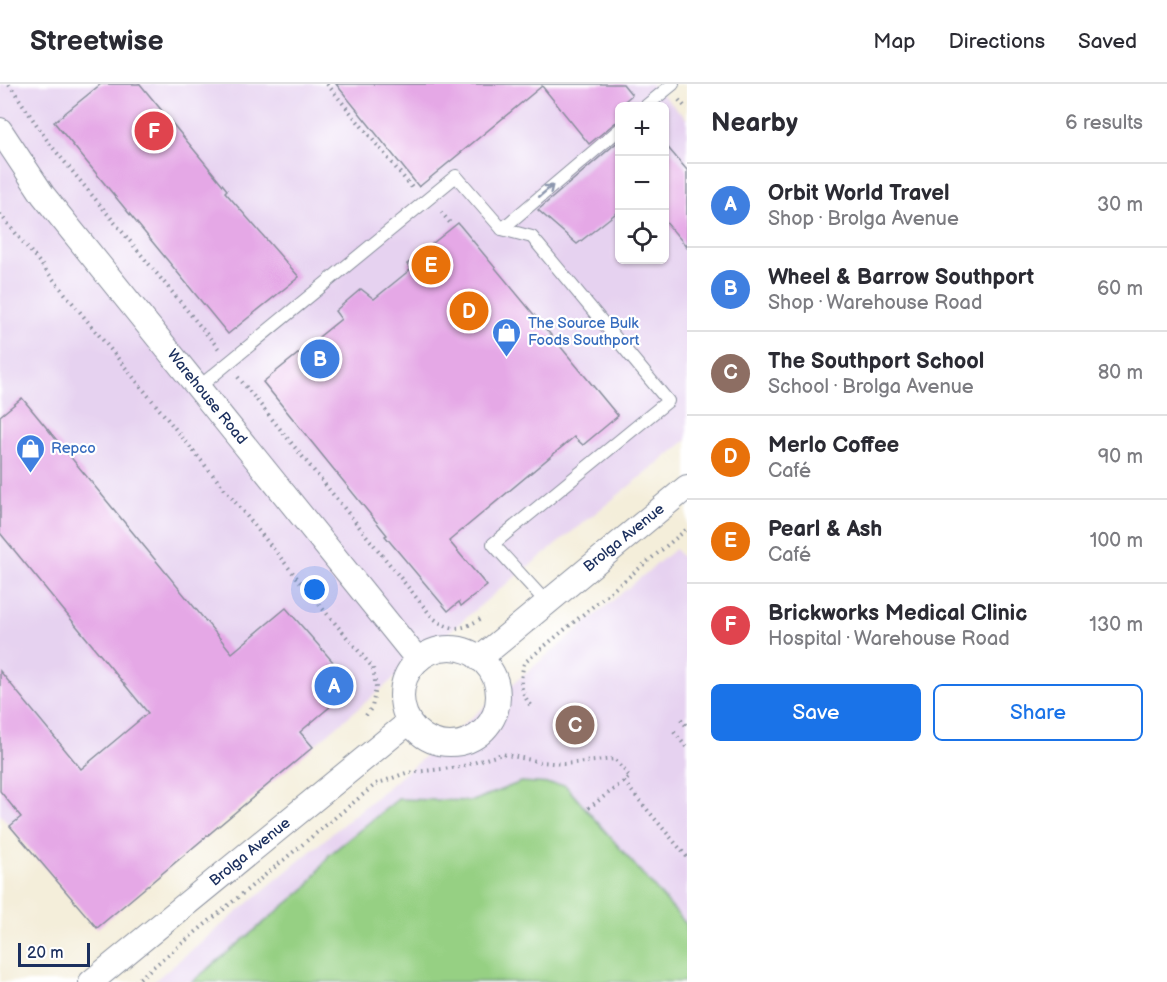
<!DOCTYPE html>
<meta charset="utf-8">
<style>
:root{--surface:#fff;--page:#f2f2f3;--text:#2b2b33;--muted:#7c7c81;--line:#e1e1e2;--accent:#1a73e8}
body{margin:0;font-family:"Balsamiq Sans",sans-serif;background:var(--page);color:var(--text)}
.controls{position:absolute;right:18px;top:18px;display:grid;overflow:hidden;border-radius:9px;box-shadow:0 2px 4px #0004}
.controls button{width:54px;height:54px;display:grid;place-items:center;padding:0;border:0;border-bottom:2px solid var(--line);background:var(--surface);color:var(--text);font:30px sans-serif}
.scale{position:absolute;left:18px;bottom:15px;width:72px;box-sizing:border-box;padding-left:6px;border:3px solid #1b2f5e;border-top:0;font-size:16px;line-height:21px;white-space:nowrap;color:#1b2f5e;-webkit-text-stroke:4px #fff;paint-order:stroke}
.you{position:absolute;left:315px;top:506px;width:21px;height:21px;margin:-15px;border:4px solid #fff;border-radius:50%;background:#1a73e8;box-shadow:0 0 0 9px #1a73e833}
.badge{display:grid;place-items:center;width:39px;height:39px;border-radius:50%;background:var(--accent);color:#fff;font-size:20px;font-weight:700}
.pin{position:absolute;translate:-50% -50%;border:3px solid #fff;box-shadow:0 2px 6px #0006}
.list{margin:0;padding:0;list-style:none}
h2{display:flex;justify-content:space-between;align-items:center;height:78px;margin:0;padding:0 24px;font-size:26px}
h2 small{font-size:20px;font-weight:400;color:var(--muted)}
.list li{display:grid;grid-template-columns:39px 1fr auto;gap:18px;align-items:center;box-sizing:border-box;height:84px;padding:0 24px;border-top:2px solid var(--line)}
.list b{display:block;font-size:22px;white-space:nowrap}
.list p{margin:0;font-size:20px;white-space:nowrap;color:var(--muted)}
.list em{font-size:20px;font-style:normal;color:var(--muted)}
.actions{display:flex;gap:12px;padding:18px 24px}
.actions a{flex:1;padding:14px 0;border:2px solid var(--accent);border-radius:9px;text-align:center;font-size:21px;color:var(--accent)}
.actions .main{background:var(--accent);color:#fff}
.icon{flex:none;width:33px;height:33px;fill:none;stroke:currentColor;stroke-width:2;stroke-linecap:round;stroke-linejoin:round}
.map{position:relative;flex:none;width:687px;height:898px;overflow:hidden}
header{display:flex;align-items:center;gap:36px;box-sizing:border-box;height:84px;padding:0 30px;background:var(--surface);border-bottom:2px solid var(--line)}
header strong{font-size:28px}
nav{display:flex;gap:33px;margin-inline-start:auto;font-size:21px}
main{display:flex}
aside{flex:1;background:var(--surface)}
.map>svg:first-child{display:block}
</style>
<header>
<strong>Streetwise</strong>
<nav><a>Map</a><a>Directions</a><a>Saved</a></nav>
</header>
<main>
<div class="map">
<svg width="687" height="898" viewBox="0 0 687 898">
<rect width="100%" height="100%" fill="#fff"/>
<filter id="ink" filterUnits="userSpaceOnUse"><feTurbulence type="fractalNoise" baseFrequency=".0167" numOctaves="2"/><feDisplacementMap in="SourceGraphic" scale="12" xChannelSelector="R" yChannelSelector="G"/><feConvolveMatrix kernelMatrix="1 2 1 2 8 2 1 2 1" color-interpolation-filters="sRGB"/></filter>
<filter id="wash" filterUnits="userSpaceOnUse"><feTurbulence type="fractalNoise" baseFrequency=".008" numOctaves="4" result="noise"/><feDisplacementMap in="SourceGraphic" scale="24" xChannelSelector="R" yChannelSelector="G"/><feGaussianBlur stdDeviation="1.35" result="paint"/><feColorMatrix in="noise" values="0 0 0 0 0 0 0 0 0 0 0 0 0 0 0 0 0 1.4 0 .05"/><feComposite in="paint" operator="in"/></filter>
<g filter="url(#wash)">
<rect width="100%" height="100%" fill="#f4eeda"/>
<!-- built -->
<g fill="#e6d2f0" fill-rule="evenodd">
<path d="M0 0H651L687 35V356L499 506 97 844 0 730ZM620 22H664V176H620Z"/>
<polygon points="675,465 687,479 687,898 153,898"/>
</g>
<!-- green -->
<polygon fill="#96d083" stroke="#588070" stroke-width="1.5" points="521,698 565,701 687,841 687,898 192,898 308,802 329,771 398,715 473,717"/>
<g id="blocks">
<!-- building -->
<g fill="#e5a8e6">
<polygon points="101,0 140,0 227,106 225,108 299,193 228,250 54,38"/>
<polygon points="336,0 623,0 632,11 620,21 620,37 615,39 589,60 542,2 419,103"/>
<polygon points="620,56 620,126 577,160 538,126"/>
<polygon points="664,59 687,86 687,163 664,136"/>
<polygon points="458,139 618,332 583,361 574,353 449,457 487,502 461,522 459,518 448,527 385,452 387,451 263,298 341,235 335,227 361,205 374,215 411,185 407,180"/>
<polygon points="22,314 232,569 286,524 347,594 345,610 300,648 313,663 97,844 10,742 21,733 0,707 0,587 81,685 148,629 0,449 0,332"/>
</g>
</g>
</g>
<g filter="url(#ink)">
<use href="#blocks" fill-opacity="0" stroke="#888e9c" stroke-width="1.5"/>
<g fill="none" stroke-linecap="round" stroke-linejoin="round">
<defs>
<g id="lane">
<polyline points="646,22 673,0"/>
<polyline points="502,145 620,45"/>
<polyline points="199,303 456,92 502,145 532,153 668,317 493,460 546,518"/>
</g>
<g id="street">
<polyline points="0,46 43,111 418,576"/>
<circle cx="450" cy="612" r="48"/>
<polyline points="479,575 687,403"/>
<polyline points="91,898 409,638"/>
</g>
</defs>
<!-- lane casing -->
<use href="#lane" stroke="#888e9c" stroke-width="14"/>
<!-- street casing -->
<use href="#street" stroke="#888e9c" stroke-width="26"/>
<!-- path -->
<g stroke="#888e9c" stroke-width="4" stroke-dasharray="1.5 4.5" stroke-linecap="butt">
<polyline points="9,0 49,59 219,265"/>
<polyline points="327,0 414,106"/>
<polyline points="679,16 687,25"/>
<polyline points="441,128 451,140"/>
<polyline points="0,130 311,511 373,584 376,604 372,623 364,634"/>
<path d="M238 293 433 534C451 547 461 547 480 535"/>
<path d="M530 621C519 604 520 599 524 579L687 445"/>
<polyline points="681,635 687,643"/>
<polyline points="674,648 687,664"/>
<polyline points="624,698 687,773"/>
<polyline points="135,898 376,700 406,689 460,683 502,670 541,678 563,680 615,675 630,693 586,726"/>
</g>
<!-- lane -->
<use href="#lane" stroke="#fff" stroke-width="12"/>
<!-- street -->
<use href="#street" stroke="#fff" stroke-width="24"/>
</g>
<!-- one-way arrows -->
<defs><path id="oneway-shaft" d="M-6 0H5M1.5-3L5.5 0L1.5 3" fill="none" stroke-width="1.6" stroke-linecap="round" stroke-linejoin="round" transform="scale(1.5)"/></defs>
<use stroke="#8d97ae" href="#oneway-shaft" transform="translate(546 107) rotate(-40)"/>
</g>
<!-- icons -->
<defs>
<symbol id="shop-pin" viewBox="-11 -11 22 30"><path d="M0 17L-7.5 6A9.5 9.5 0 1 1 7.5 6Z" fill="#3f7fe0" stroke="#fff"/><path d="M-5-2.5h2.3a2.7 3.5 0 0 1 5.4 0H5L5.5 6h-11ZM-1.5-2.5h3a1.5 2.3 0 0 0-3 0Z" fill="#fff"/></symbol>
</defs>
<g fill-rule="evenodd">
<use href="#shop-pin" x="490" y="232" width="33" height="45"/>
<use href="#shop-pin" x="14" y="348" width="33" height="45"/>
</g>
<g text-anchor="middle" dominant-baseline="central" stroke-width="4.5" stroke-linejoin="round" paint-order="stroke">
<!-- shop labels -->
<g font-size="15" fill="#366cbe" stroke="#fff" text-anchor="start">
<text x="528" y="239">The Source Bulk<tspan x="528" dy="17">Foods Southport</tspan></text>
<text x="51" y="364">Repco</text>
</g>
<!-- street labels -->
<g font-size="15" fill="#1b2f5e" stroke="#fff">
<text transform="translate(207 313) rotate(51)">Warehouse Road</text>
<text transform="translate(624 454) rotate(-39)">Brolga Avenue</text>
<text transform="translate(250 768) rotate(-39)">Brolga Avenue</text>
</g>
</g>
</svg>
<div class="controls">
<button>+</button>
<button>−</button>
<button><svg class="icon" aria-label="locate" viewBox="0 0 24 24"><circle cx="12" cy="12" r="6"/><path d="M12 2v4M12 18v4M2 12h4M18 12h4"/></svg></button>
</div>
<div class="scale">20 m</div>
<div class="you"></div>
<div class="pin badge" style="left:334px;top:602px;background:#3f7fe0">A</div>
<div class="pin badge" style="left:320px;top:275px;background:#3f7fe0">B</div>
<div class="pin badge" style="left:575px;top:641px;background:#8d6e63">C</div>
<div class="pin badge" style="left:469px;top:227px;background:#e8710a">D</div>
<div class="pin badge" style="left:431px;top:181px;background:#e8710a">E</div>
<div class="pin badge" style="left:154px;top:47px;background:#e0444e">F</div>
</div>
<aside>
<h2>Nearby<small>6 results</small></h2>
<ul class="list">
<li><span class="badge" style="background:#3f7fe0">A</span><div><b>Orbit World Travel</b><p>Shop · Brolga Avenue</p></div><em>30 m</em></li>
<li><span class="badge" style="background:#3f7fe0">B</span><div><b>Wheel &amp; Barrow Southport</b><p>Shop · Warehouse Road</p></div><em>60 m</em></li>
<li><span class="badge" style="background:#8d6e63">C</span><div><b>The Southport School</b><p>School · Brolga Avenue</p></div><em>80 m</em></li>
<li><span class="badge" style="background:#e8710a">D</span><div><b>Merlo Coffee</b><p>Café</p></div><em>90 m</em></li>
<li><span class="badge" style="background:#e8710a">E</span><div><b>Pearl &amp; Ash</b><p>Café</p></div><em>100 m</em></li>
<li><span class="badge" style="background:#e0444e">F</span><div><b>Brickworks Medical Clinic</b><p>Hospital · Warehouse Road</p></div><em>130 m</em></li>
</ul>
<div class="actions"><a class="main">Save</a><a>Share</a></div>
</aside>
</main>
